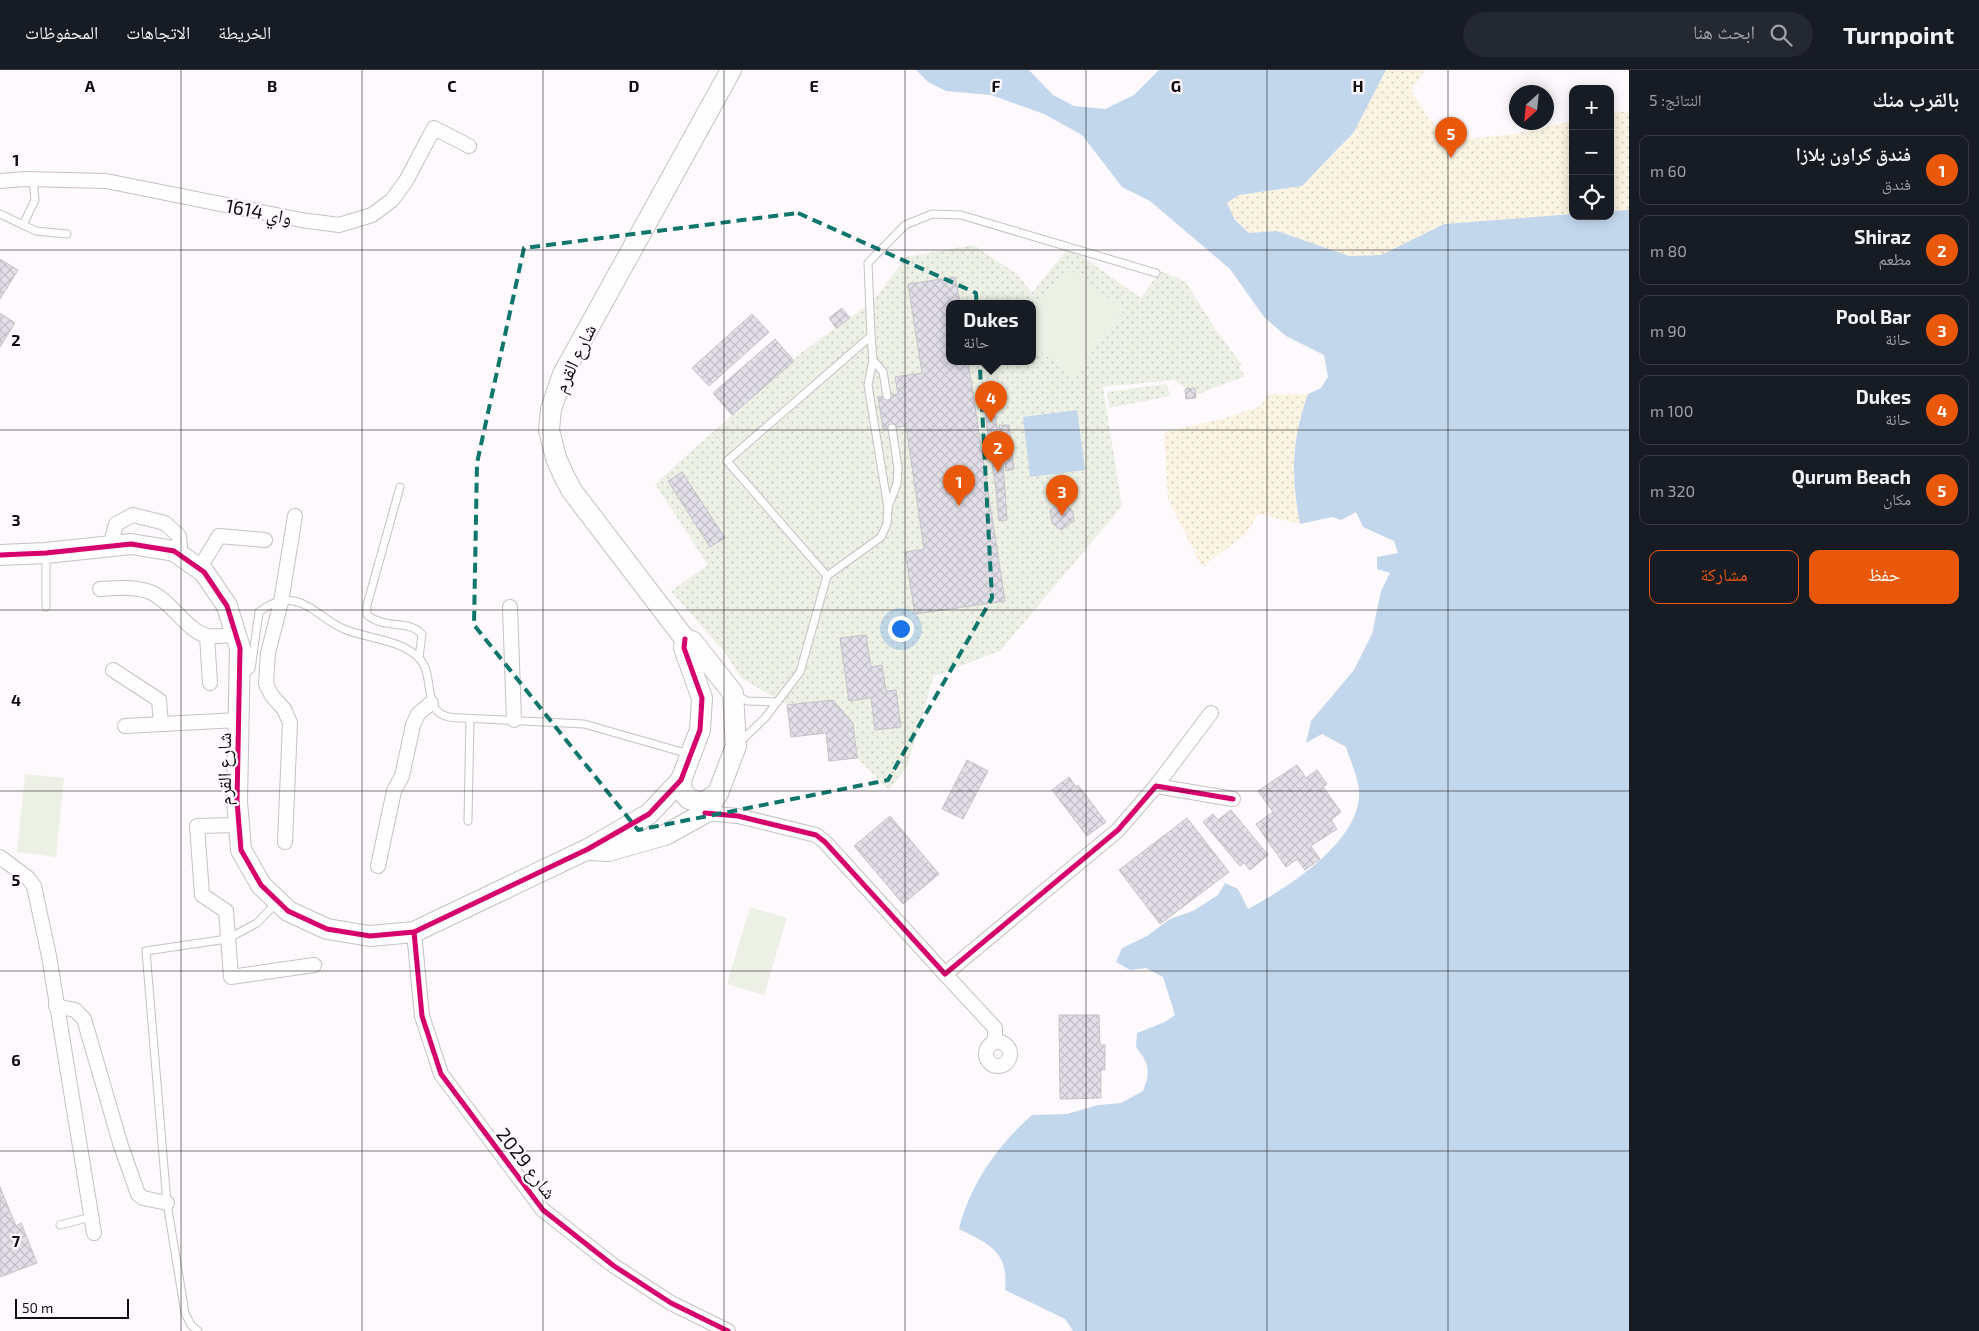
<!DOCTYPE html>
<html lang="ar">
<meta charset="utf-8">
<style>
:root{--surface:#171b24;--page:#242831;--text:#f1f3f6;--muted:#9ea1a6;--line:#363941;--accent:#ea580c}
body{margin:0;font-family:"Exo 2","Noto Naskh Arabic",sans-serif;background:var(--page);color:var(--text);direction:rtl}
.controls{position:absolute;right:15px;top:15px;display:grid;overflow:hidden;border-radius:10px;box-shadow:0 2px 12px #0003}
.controls button{width:45px;height:45px;display:grid;place-items:center;padding:0;border:0;border-bottom:1px solid var(--line);background:var(--surface);color:var(--text);font:25px sans-serif}
.compass{position:absolute;left:1509px;top:15px;width:45px;height:45px;border-radius:50%;background:var(--surface);box-shadow:0 2px 12px #0003;rotate:207deg}
.scale{position:absolute;left:15px;bottom:12px;width:114px;box-sizing:border-box;padding-left:5px;border:2px solid #100d10;border-top:0;font-size:14px;line-height:18px;white-space:nowrap;color:#100d10;-webkit-text-stroke:4px #fef8fe;paint-order:stroke}
.you{position:absolute;left:900px;top:558px;width:18px;height:18px;margin:-12px;border:4px solid #fff;border-radius:50%;background:#1a73e8;box-shadow:0 0 0 8px #1a73e833}
.badge{display:grid;place-items:center;width:32px;height:32px;border-radius:50%;background:var(--accent);color:#fff;font-size:16px;font-weight:700}
.pin{position:absolute;translate:-50% -41px;filter:drop-shadow(0 1px 2px #0008)}
.pin::after{content:'';position:absolute;top:26px;width:18px;height:15px;background:inherit;clip-path:polygon(0 0,100% 0,50% 100%)}
.popup{position:absolute;left:946px;top:230px;width:90px;height:65px;box-sizing:border-box;display:grid;place-content:center;border-radius:10px;background:var(--surface);filter:drop-shadow(0 1px 4px #0005);font-size:16px;white-space:nowrap;color:var(--muted)}
.popup b{font-size:19px;color:var(--text)}
.popup::after{content:'';position:absolute;left:50%;top:100%;margin-left:-10px;border:10px solid transparent;border-top-color:var(--surface)}
.list{margin:0;padding:0;list-style:none}
h2{display:flex;justify-content:space-between;align-items:center;height:65px;margin:0;padding:0 20px;font-size:21px}
h2 small{font-size:16px;font-weight:400;color:var(--muted)}
.list li{display:grid;grid-template-columns:32px 1fr auto;gap:15px;align-items:center;box-sizing:border-box;height:70px;margin:0 10px 10px;padding:0 10px;border:1px solid var(--line);border-radius:10px}
.list b{display:block;font-size:19px;white-space:nowrap}
.list p{margin:0;font-size:16px;white-space:nowrap;color:var(--muted)}
.list em{font-size:16px;font-style:normal;color:var(--muted)}
.actions{display:flex;gap:10px;padding:15px 20px}
.actions a{flex:1;padding:11px 0;border:1px solid var(--accent);border-radius:10px;text-align:center;font-size:18px;color:var(--accent)}
.actions .main{background:var(--accent);color:#fff}
.icon{flex:none;width:28px;height:28px;fill:none;stroke:currentColor;stroke-width:2;stroke-linecap:round;stroke-linejoin:round}
.map{position:relative;flex:none;width:1629px;height:1261px;overflow:hidden;direction:ltr}
header{display:flex;align-items:center;gap:30px;box-sizing:border-box;height:70px;padding:0 25px;background:var(--surface);border-bottom:1px solid var(--line)}
header strong{font-size:24px}
nav{display:flex;gap:28px;margin-inline-start:auto;font-size:18px}
.search{width:350px;height:45px;background:var(--page);display:flex;align-items:center;gap:12px;box-sizing:border-box;padding:0 18px;border-radius:28px;color:var(--muted);font-size:19px}
main{display:flex}
aside{flex:1;background:var(--surface)}
.map>svg:first-child{display:block}
</style>
<header>
<strong>Turnpoint</strong>
<div class="search"><svg class="icon" aria-label="search" viewBox="0 0 24 24"><circle cx="10" cy="10" r="6"/><path d="M15 15l6 6"/></svg>ابحث هنا</div>
<nav><a>الخريطة</a><a>الاتجاهات</a><a>المحفوظات</a></nav>
</header>
<main>
<aside>
<h2>بالقرب منك<small>النتائج: 5</small></h2>
<ul class="list">
<li><span class="badge">1</span><div><b>فندق كراون بلازا</b><p>فندق</p></div><em>60 m</em></li>
<li><span class="badge">2</span><div><b>Shiraz</b><p>مطعم</p></div><em>80 m</em></li>
<li><span class="badge">3</span><div><b>Pool Bar</b><p>حانة</p></div><em>90 m</em></li>
<li><span class="badge">4</span><div><b>Dukes</b><p>حانة</p></div><em>100 m</em></li>
<li><span class="badge">5</span><div><b>Qurum Beach</b><p>مكان</p></div><em>320 m</em></li>
</ul>
<div class="actions"><a class="main">حفظ</a><a>مشاركة</a></div>
</aside>
<div class="map">
<svg width="1629" height="1261" viewBox="0 0 1629 1261">
<defs>
<pattern id="grass-dots" width="8" height="8" patternUnits="userSpaceOnUse" patternTransform="scale(1.25)"><rect width="8" height="8" fill="#ecf0e5"/><path d="M2 2h.1M6 6h.1" fill="none" stroke="#c9cdc3" stroke-width="1.8" stroke-linecap="round"/></pattern>
<pattern id="sand-dots" width="8" height="8" patternUnits="userSpaceOnUse" patternTransform="scale(1.25)"><rect width="8" height="8" fill="#fbf4e2"/><path d="M2 2h.1M6 6h.1" fill="none" stroke="#d6d0c1" stroke-width="1.8" stroke-linecap="round"/></pattern>
<pattern id="building-cross-hatch" width="8" height="8" patternUnits="userSpaceOnUse" patternTransform="scale(1.25)"><rect width="8" height="8" fill="#e3dfe8"/><path d="M0 0l8 8M0 8l8-8" fill="none" stroke="#c2bec6"/></pattern>
</defs>
<rect width="100%" height="100%" fill="#fdf9fd"/>
<!-- grass -->
<g fill="url(#grass-dots)" fill-rule="evenodd">
<path d="M973 175 1017 204 1032 223 1069 177 1141 228 1160 201 1185 211 1216 260 1242 295 1239 297 1245 306 1196 325 1174 310 1103 317 1122 436 1000 581 934 606 907 696 889 720 857 688 853 653 833 630 787 635 741 608 726 584 671 521 708 495 655 414 801 283 874 230 906 187ZM950 233H1032V291H950Z"/>
<polygon points="1166,314 1171,326 1109,338 1107,322"/>
</g>
<!-- sand -->
<g fill="url(#sand-dots)">
<polygon points="1386,0 1425,0 1411,21 1429,49 1451,71 1513,64 1573,51 1573,144 1444,154 1381,185 1349,186 1277,161 1249,163 1235,150 1227,133 1239,125 1302,116 1354,62"/>
<polygon points="1629,41 1629,140 1610,141 1610,43"/>
<path d="M1269 324H1308C1291 372 1291 405 1300 454L1258 444 1246 464 1202 497 1168 429 1164 362 1222 349 1259 337Z"/>
</g>
<!-- pitch -->
<g fill="#ecf0e5">
<polygon points="1067,198 1124,240 1074,306 1032,275 1032,244"/>
<polygon points="25,704 64,708 56,787 17,782"/>
<polygon points="750,837 787,848 764,925 727,914"/>
</g>
<!-- water -->
<g fill="#c3d7ec">
<path d="M916 0H1029L1053 25 1074 36 1105 39 1134 25 1159 0H1386L1354 62 1302 116 1239 125 1227 133 1235 150 1249 163 1277 161 1349 186 1381 185 1444 154 1573 144V146H1610V141L1629 140V1261H1073L1065 1249 1005 1220C1009 1181 989 1174 959 1159 970 1114 998 1075 1032 1045L1067 1044 1098 1035 1121 1033 1143 1021C1151 1001 1149 994 1136 977L1137 963 1165 952 1175 945 1163 907 1146 898 1130 900 1116 892 1122 878 1147 866 1170 849 1193 841 1218 825 1225 813 1238 819 1248 839C1286 819 1358 773 1359 725 1360 710 1350 691 1346 677L1322 664 1306 673 1311 651 1354 600 1372 564 1381 521 1390 503 1377 499V487L1398 483 1394 471 1363 457 1356 442 1341 450 1332 447 1300 454C1291 405 1291 372 1308 324L1321 318 1328 307 1324 285 1286 266 1264 247 1230 199 1150 131 1122 117 1082 65 1044 44 991 25 946 21 928 12Z"/>
<polygon points="1077,340 1085,400 1030,407 1023,347"/>
</g>
<!-- building -->
<g fill="url(#building-cross-hatch)" stroke="#c5c3c6">
<polygon points="0,189 18,200 0,229"/>
<polygon points="955,207 960,233 950,233 950,291 968,291 1005,531 915,544 905,482 924,479 906,356 883,359 878,327 898,324 895,307 922,303 908,214"/>
<polygon points="842,238 850,248 836,258 829,248"/>
<polygon points="0,243 15,253 0,277"/>
<polygon points="752,244 769,262 709,316 692,298"/>
<polygon points="775,269 794,291 732,345 713,323"/>
<polygon points="1195,318 1196,328 1186,329 1185,319"/>
<polygon points="990,319 1002,385 991,386 982,320"/>
<polygon points="999,355 1009,355 1014,399 1006,401"/>
<polygon points="1002,385 1005,419 996,420 991,386"/>
<polygon points="682,402 725,468 710,477 668,411"/>
<polygon points="1005,419 1007,450 999,451 996,420"/>
<polygon points="1056,435 1067,435 1073,441 1074,451 1061,460 1052,453 1050,440"/>
<polygon points="866,565 871,597 882,595 886,621 896,620 901,657 875,660 871,628 849,631 840,568"/>
<polygon points="833,630 853,653 857,688 829,691 826,663 791,667 787,635"/>
<polygon points="967,690 988,701 963,749 942,739"/>
<polygon points="1297,695 1306,708 1317,700 1327,714 1323,717 1341,742 1331,750 1337,759 1311,776 1320,789 1305,800 1297,789 1286,797 1256,754 1273,742 1258,721"/>
<polygon points="1069,707 1076,717 1078,715 1106,752 1087,766 1052,720"/>
<polygon points="1231,740 1268,785 1250,800 1244,793 1240,796 1203,752 1213,744 1218,750"/>
<polygon points="890,746 939,804 903,834 854,776"/>
<polygon points="1187,748 1229,802 1160,854 1119,800"/>
<polygon points="1059,945 1099,945 1100,975 1105,975 1105,1000 1101,1000 1101,1028 1060,1029"/>
<polygon points="0,1117 16,1156 21,1153 37,1193 0,1207"/>
</g>
<g fill="none" stroke-linecap="round" stroke-linejoin="round">
<defs>
<g id="lane">
<polyline points="0,144 36,161 67,164"/>
<polyline points="23,155 35,130 33,109"/>
<polyline points="871,266 868,193 905,155 932,144 961,145 1156,203"/>
<polyline points="873,290 883,302 887,326"/>
<path d="M400 417 367 535V545C386 560 408 549 422 564L419 588"/>
<polyline points="888,437 897,414 898,398 892,358"/>
<polyline points="46,537 46,484"/>
<path d="M242 606 251 599 259 542C269 534 280 529 294 531 313 535 326 552 344 559 368 569 400 569 419 588 434 603 424 637 443 645 449 648 457 648 462 648L584 654 689 684"/>
<polyline points="736,625 747,631 776,632"/>
<polyline points="740,672 765,648 800,602 827,506 881,467 887,454 888,438 868,315 873,290 871,266 727,391 827,506"/>
<polyline points="468,751 470,649"/>
<polyline points="60,1155 91,1147"/>
<polyline points="198,1261 191,1255 185,1243 167,1133 146,881 227,869 257,853 277,832"/>
</g>
<g id="street">
<polyline points="0,111 25,109 106,111 301,150 339,155 372,145 392,130 406,111 434,58 469,76"/>
<polyline points="110,477 116,454 133,445 165,453 179,466 181,487"/>
<polyline points="199,499 219,466 265,470"/>
<path d="M100 519C115 518 135 516 150 522 171 530 188 563 208 566 217 567 227 565 236 565"/>
<polyline points="510,537 514,650"/>
<polyline points="207,566 210,613"/>
<polyline points="113,600 159,630 161,654"/>
<polyline points="125,656 238,650"/>
<polyline points="1156,716 1211,643"/>
<polyline points="705,743 738,746 816,765 825,772 945,904 1118,760 1156,716 1233,729"/>
<polyline points="239,755 197,756 202,825 226,841 231,907 314,895"/>
<polyline points="285,772 290,653 284,639 272,626 266,614 268,583 281,532 295,446"/>
<polyline points="0,787 28,808 34,816 49,886 94,1163"/>
<polyline points="378,796 394,721 402,706 413,655 418,644 431,633"/>
<polyline points="414,862 422,946 441,1004 543,1140 614,1196 671,1233 728,1261"/>
<polyline points="945,904 995,958 995,972"/>
<polyline points="56,936 75,940 84,949 121,1076 138,1124 143,1128 167,1133"/>
<circle cx="998" cy="984" r="12"/>
</g>
<g id="secondary">
<polyline points="0,485 46,483 131,474 174,481 204,502 227,536 240,578 237,731 241,780 261,815 288,841 327,859 370,866 414,862 588,779 649,744 681,710 700,660 702,628 684,578 685,569"/>
<polyline points="681,710 682,721 689,729 703,733 718,723"/>
<polyline points="590,780 608,781 665,765 705,743 718,723 736,676 733,623 692,571 685,569 572,421 564,406 556,388 549,360 551,339 563,304 731,0"/>
</g>
</defs>
<!-- lane casing -->
<use href="#lane" stroke="#c5c2c5" stroke-width="9"/>
<!-- street casing -->
<use href="#street" stroke="#c5c2c5" stroke-width="16"/>
<!-- secondary casing -->
<use href="#secondary" stroke="#c5c2c5" stroke-width="22"/>
<!-- lane -->
<use href="#lane" stroke="#fffeff" stroke-width="7"/>
<!-- street -->
<use href="#street" stroke="#fffeff" stroke-width="14"/>
<!-- secondary -->
<use href="#secondary" stroke="#fffeff" stroke-width="20"/>
<defs>
<g id="cycleway">
<polyline points="0,485 46,483 131,474 174,481 204,502 227,536 240,578 237,731 241,780 261,815 288,841 327,859 370,866 414,862 588,779 649,744 681,710 700,660 702,628 684,578 685,569"/>
<polyline points="705,743 738,746 816,765 825,772 945,904 1118,760 1156,716 1233,729"/>
<polyline points="414,862 422,946 441,1004 543,1140 614,1196 671,1233 728,1261"/>
</g>
</defs>
<!-- cycleway casing -->
<use href="#cycleway" stroke="#fef8fe" stroke-width="8"/>
<!-- cycleway -->
<use href="#cycleway" stroke="#d6006c" stroke-width="5"/>
</g>
<!-- marked area -->
<path fill="none" stroke="#0f766e" stroke-width="4" stroke-dasharray="10 6" stroke-linejoin="round" d="M798 143 976 223 992 528 888 710 638 760 474 555 477 393 524 178Z"/>
<!-- grid -->
<path fill="none" stroke="#100d10" stroke-width="1" stroke-opacity="0.55" d="M181 0V1261M362 0V1261M543 0V1261M724 0V1261M905 0V1261M1086 0V1261M1267 0V1261M1448 0V1261M0 180H1629M0 360H1629M0 540H1629M0 721H1629M0 901H1629M0 1081H1629"/>
<g text-anchor="middle" dominant-baseline="central" stroke-width="4.5" stroke-linejoin="round" paint-order="stroke">
<!-- street labels -->
<g font-size="19" fill="#100d10" stroke="#fef8fe">
<text transform="translate(259 141) rotate(11)">واي 1614</text>
<text transform="translate(574 288) rotate(-64)">شارع القرم</text>
<text transform="translate(223 699) rotate(-90)">شارع القرم</text>
<text transform="translate(527 1093) rotate(52)">2029 شارع</text>
</g>
</g>
<g font-size="16" text-anchor="middle" font-weight="bold" fill="#100d10" stroke="#fef8fe" stroke-width="4.5" stroke-linejoin="round" paint-order="stroke">
<text x="90" y="22">A</text>
<text x="272" y="22">B</text>
<text x="452" y="22">C</text>
<text x="634" y="22">D</text>
<text x="814" y="22">E</text>
<text x="996" y="22">F</text>
<text x="1176" y="22">G</text>
<text x="1358" y="22">H</text>
<text x="16" y="96">1</text>
<text x="16" y="276">2</text>
<text x="16" y="456">3</text>
<text x="16" y="636">4</text>
<text x="16" y="816">5</text>
<text x="16" y="996">6</text>
<text x="16" y="1177">7</text>
</g>
</svg>
<div class="controls">
<button>+</button>
<button>−</button>
<button><svg class="icon" aria-label="locate" viewBox="0 0 24 24"><circle cx="12" cy="12" r="6"/><path d="M12 2v4M12 18v4M2 12h4M18 12h4"/></svg></button>
</div>
<svg class="compass" viewBox="-18 -18 36 36"><path d="M0-13l5 13h-10z" fill="#e53935"/><path d="M0 13l5-13h-10z" fill="#9ea1a6"/></svg>
<div class="scale">50 m</div>
<div class="you"></div>
<div class="pin badge" style="left:959px;top:436px">1</div>
<div class="pin badge" style="left:998px;top:402px">2</div>
<div class="pin badge" style="left:1062px;top:446px">3</div>
<div class="pin badge" style="left:991px;top:352px">4</div>
<div class="popup"><b>Dukes</b>حانة</div>
<div class="pin badge" style="left:1451px;top:88px">5</div>
</div>
</main>
